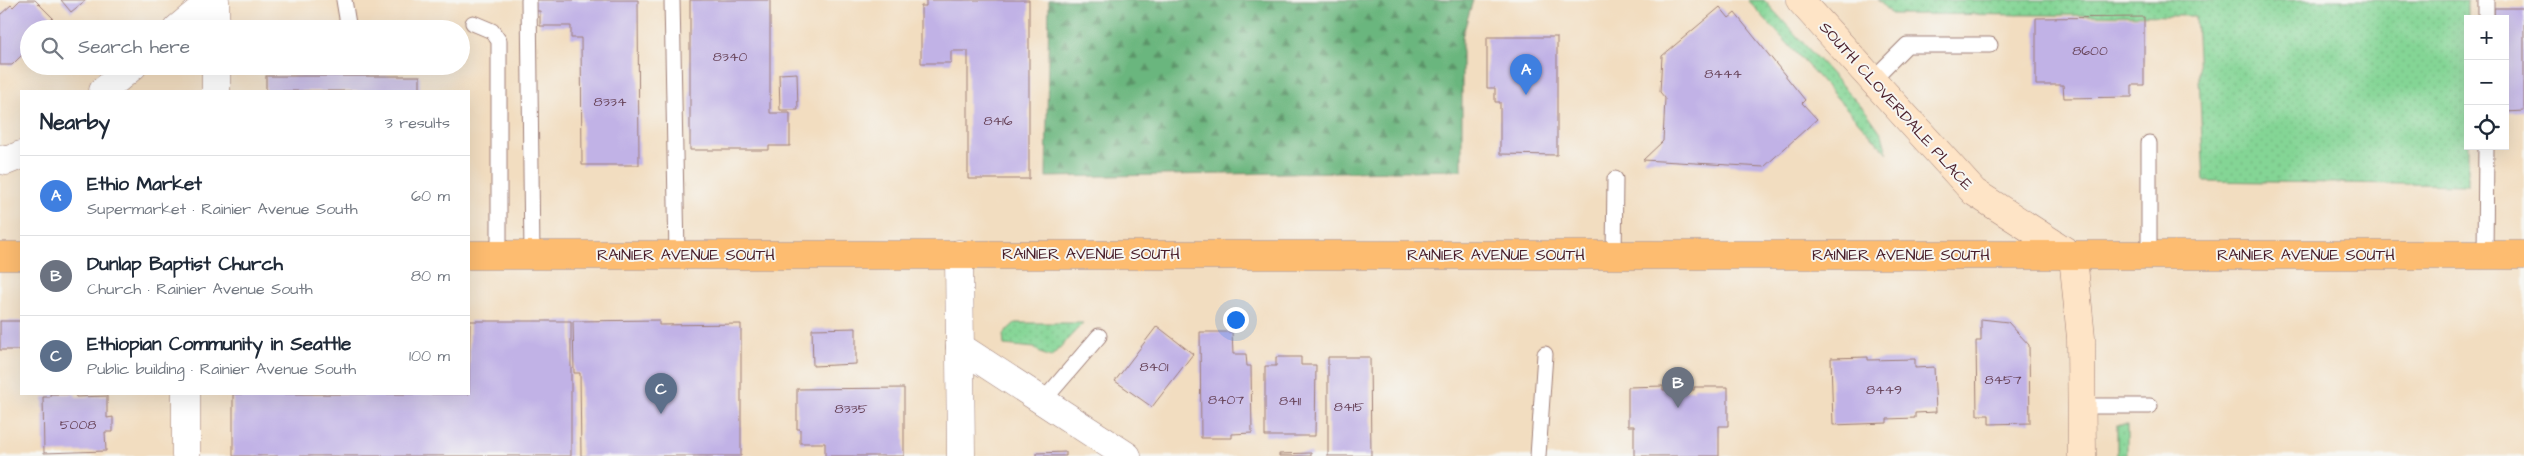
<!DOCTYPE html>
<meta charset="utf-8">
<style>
:root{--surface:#fff;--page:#f2f2f3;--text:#1f2937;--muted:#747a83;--line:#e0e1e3;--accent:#db2777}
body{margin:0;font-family:"Architects Daughter",sans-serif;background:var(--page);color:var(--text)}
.controls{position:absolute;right:15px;top:15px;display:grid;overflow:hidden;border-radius:0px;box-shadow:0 5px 20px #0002}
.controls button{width:45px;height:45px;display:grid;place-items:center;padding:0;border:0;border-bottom:1px solid var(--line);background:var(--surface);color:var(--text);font:25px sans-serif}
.you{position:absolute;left:1235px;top:319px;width:18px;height:18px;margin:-12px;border:4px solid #fff;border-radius:50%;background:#1a73e8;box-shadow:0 0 0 8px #1a73e833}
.badge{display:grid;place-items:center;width:32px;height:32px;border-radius:50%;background:var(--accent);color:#fff;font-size:16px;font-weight:700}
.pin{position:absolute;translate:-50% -41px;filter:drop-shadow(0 1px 2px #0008)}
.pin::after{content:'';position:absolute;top:26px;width:18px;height:15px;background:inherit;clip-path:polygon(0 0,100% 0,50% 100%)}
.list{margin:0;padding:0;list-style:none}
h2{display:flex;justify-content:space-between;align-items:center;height:65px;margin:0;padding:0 20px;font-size:21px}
h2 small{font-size:16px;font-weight:400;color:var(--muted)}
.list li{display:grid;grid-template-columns:32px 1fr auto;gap:15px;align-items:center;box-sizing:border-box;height:80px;padding:0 20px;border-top:1px solid var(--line)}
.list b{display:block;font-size:19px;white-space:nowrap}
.list p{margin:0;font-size:16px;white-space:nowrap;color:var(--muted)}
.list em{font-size:16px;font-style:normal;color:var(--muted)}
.icon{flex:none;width:28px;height:28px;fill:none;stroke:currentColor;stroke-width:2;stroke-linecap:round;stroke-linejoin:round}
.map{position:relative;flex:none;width:2524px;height:456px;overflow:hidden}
.search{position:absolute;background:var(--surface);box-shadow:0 5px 20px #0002;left:20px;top:20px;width:450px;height:55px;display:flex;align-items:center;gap:12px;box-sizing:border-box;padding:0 18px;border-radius:28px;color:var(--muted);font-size:19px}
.panel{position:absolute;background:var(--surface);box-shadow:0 5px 20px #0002;left:20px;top:90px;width:450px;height:305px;border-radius:0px}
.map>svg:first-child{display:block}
</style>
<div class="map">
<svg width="2524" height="456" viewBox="0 0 2524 456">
<defs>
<pattern id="grass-dots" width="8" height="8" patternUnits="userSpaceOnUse" patternTransform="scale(1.25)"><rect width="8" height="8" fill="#84d595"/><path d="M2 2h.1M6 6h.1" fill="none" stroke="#74b681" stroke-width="1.8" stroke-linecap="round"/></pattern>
<pattern id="forest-firs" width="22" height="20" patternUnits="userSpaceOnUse" patternTransform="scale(1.25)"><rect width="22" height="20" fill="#6bb67e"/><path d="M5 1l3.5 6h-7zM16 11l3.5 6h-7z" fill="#5a9367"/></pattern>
</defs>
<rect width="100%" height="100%" fill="#f6f6f2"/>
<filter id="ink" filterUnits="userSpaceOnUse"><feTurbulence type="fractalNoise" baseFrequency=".02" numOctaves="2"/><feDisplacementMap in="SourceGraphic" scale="10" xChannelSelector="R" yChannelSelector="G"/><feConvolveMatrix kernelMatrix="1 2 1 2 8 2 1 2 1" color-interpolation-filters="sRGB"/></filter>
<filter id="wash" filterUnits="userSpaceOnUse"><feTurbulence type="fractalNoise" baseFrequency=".0096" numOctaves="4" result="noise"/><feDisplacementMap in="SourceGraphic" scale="20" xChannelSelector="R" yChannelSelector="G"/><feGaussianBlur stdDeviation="1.12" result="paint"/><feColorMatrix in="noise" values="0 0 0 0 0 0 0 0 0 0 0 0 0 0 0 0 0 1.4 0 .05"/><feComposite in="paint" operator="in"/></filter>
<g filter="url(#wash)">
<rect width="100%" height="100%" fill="#f2ddc0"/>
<!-- grass -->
<g fill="url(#grass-dots)" stroke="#677a60">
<polygon points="1748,0 1764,0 1868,114 1882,134 1887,153"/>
<polygon points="1878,0 2468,0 2468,185 2204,181 2196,16 1891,14"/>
<polygon points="1015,323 1083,323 1051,357 1040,353 1035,348 1004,345 1003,334"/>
<rect x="2117" y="425" width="10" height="31"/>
</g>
<!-- forest -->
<polygon fill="url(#forest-firs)" stroke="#5a6a54" points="1049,0 1473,0 1462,37 1462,170 1046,177"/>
<g id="blocks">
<!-- building -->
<g fill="#c1b2e6">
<polygon points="20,0 35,0 53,18 42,29 29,29 29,48 12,65 0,65 0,15 11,5 13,7"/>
<polygon points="61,0 86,0 71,12"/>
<polygon points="533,0 638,0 639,165 582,165 581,38 571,38 571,26 540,26 540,11 533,11"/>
<polygon points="690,0 770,0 770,113 790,113 790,146 769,146 769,150 690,150"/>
<polygon points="926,0 1029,0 1029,179 968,179 968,51 951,51 951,63 921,63 921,6 926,6"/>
<polygon points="1720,7 1729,18 1735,13 1805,100 1802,103 1817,119 1764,167 1643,160 1663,141 1665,98 1660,92 1662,56"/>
<polygon points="2494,8 2524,8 2524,111 2505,112 2505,19 2494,19"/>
<polygon points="2144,17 2144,85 2132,85 2132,97 2064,98 2063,85 2036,85 2036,18"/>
<polygon points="1487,37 1557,37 1557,155 1500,154 1500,102 1495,102 1495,88 1487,88"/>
<polygon points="797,73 798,110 780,110 779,74"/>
<rect x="266" y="76" width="154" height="15"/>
<polygon points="1981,319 2008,322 2029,345 2030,423 1989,424 1989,415 1977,415 1976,341 1981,341"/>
<polygon points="659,320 659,325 741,324 741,456 581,456 580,373 574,373 573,321"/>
<rect x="0" y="321" width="21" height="29"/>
<polygon points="470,321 571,321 571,456 233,456 233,394 469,394"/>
<polygon points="1157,326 1193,354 1152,407 1115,381"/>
<polygon points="856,328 856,364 813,366 812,329"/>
<polygon points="1200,332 1232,332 1233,354 1246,354 1247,366 1251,366 1252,433 1232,434 1232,438 1201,438"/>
<polygon points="1276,357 1301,357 1301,365 1316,365 1315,436 1265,436 1265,366 1276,366"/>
<polygon points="1328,357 1370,357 1371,456 1328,456"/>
<polygon points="1868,357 1868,360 1915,359 1915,368 1934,367 1936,412 1915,413 1915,418 1887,419 1887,423 1833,425 1831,358"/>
<polygon points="1663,386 1663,390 1694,390 1694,387 1728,387 1728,426 1719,426 1719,456 1634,456 1634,426 1628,426 1628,387"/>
<polygon points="904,388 904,456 825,456 825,443 800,443 800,429 797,429 797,389"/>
<polygon points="50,394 75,394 76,397 107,396 107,418 113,417 113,432 105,432 106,451 44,453 43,397 50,397"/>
<polygon points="1066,452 1066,456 1037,456 1037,453"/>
<polygon points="1311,453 1311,456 1279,456 1279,454"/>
</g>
</g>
</g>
<g filter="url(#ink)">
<use href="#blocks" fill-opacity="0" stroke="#9e7e76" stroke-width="1"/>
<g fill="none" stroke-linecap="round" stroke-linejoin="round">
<defs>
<g id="lane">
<polyline points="344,0 348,24"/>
<polyline points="529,0 532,255"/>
<polyline points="672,0 677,255"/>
<polyline points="2486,19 2486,0"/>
<polyline points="473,23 492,31 499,41 499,255"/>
<polyline points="1872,80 1907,45 1990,45"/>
<polyline points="1614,255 1615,179"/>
<polyline points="2149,255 2149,143"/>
<polyline points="2485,255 2486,146"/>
<polyline points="1043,401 1099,336"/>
<polyline points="2081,406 2150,406"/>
<polyline points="1538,456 1545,354"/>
</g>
<g id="street">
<polyline points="215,0 215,29"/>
<polyline points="177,29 212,0"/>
<polyline points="216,66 216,91"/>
<polyline points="103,91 133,66"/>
<polyline points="0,159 6,161 21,155"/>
<polyline points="959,254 961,456"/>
<polyline points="960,347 1127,456"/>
<polyline points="186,394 186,456"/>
</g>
<polyline id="secondary" points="1800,0 1974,192 2073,256 2081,338 2082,456"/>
<g id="primary">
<polyline points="469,255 2524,255"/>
<polyline points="0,256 21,256"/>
</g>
</defs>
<!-- lane casing -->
<use href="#lane" stroke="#9e7e76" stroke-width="17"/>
<!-- street casing -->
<use href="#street" stroke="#9e7e76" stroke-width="29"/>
<!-- secondary casing -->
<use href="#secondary" stroke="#9e7e76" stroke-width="29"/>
<!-- primary casing -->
<use href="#primary" stroke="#9e7e76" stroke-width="29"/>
<!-- lane -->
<use href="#lane" stroke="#fff" stroke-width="15"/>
<!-- street -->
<use href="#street" stroke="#fff" stroke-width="28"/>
<!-- secondary -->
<use href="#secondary" stroke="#fee4c6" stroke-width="28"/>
<!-- primary -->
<use href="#primary" stroke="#fdbc70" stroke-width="28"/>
</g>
</g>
<g text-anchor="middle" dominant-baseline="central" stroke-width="4" stroke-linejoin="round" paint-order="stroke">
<!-- number labels -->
<g font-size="14" fill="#68445a">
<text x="2090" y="51">8600</text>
<text x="730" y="57">8340</text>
<text x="1723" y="74">8444</text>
<text x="610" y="102">8334</text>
<text x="998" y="121">8416</text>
<text x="1154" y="367">8401</text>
<text x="2003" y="380">8457</text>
<text x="1884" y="390">8449</text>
<text x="1226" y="400">8407</text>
<text x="1290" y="401">8411</text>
<text x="1349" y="407">8415</text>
<text x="851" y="409">8335</text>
<text x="78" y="425">5008</text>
</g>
<!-- street labels -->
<g font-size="16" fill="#4a1f2b" stroke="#f6f6f2">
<text transform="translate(1896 106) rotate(48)">SOUTH CLOVERDALE PLACE</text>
<text x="1091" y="254">RAINIER AVENUE SOUTH</text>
<text x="686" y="255">RAINIER AVENUE SOUTH</text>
<text x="1496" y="255">RAINIER AVENUE SOUTH</text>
<text x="1901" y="255">RAINIER AVENUE SOUTH</text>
<text x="2306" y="255">RAINIER AVENUE SOUTH</text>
</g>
</g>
</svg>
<div class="controls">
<button>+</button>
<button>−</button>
<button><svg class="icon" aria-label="locate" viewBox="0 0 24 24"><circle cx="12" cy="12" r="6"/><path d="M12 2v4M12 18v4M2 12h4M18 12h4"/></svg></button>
</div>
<div class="you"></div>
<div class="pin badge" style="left:1526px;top:95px;background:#3f7fe0">A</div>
<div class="pin badge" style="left:1678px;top:408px;background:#6b7280">B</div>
<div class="pin badge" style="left:661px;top:414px;background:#5c6f8a">C</div>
<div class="search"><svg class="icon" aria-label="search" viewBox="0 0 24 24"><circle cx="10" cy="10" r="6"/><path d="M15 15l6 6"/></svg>Search here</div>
<section class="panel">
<h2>Nearby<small>3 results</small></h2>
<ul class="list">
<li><span class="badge" style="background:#3f7fe0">A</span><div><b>Ethio Market</b><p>Supermarket · Rainier Avenue South</p></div><em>60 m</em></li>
<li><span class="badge" style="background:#6b7280">B</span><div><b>Dunlap Baptist Church</b><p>Church · Rainier Avenue South</p></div><em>80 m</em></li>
<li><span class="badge" style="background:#5c6f8a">C</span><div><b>Ethiopian Community in Seattle</b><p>Public building · Rainier Avenue South</p></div><em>100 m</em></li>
</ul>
</section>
</div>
